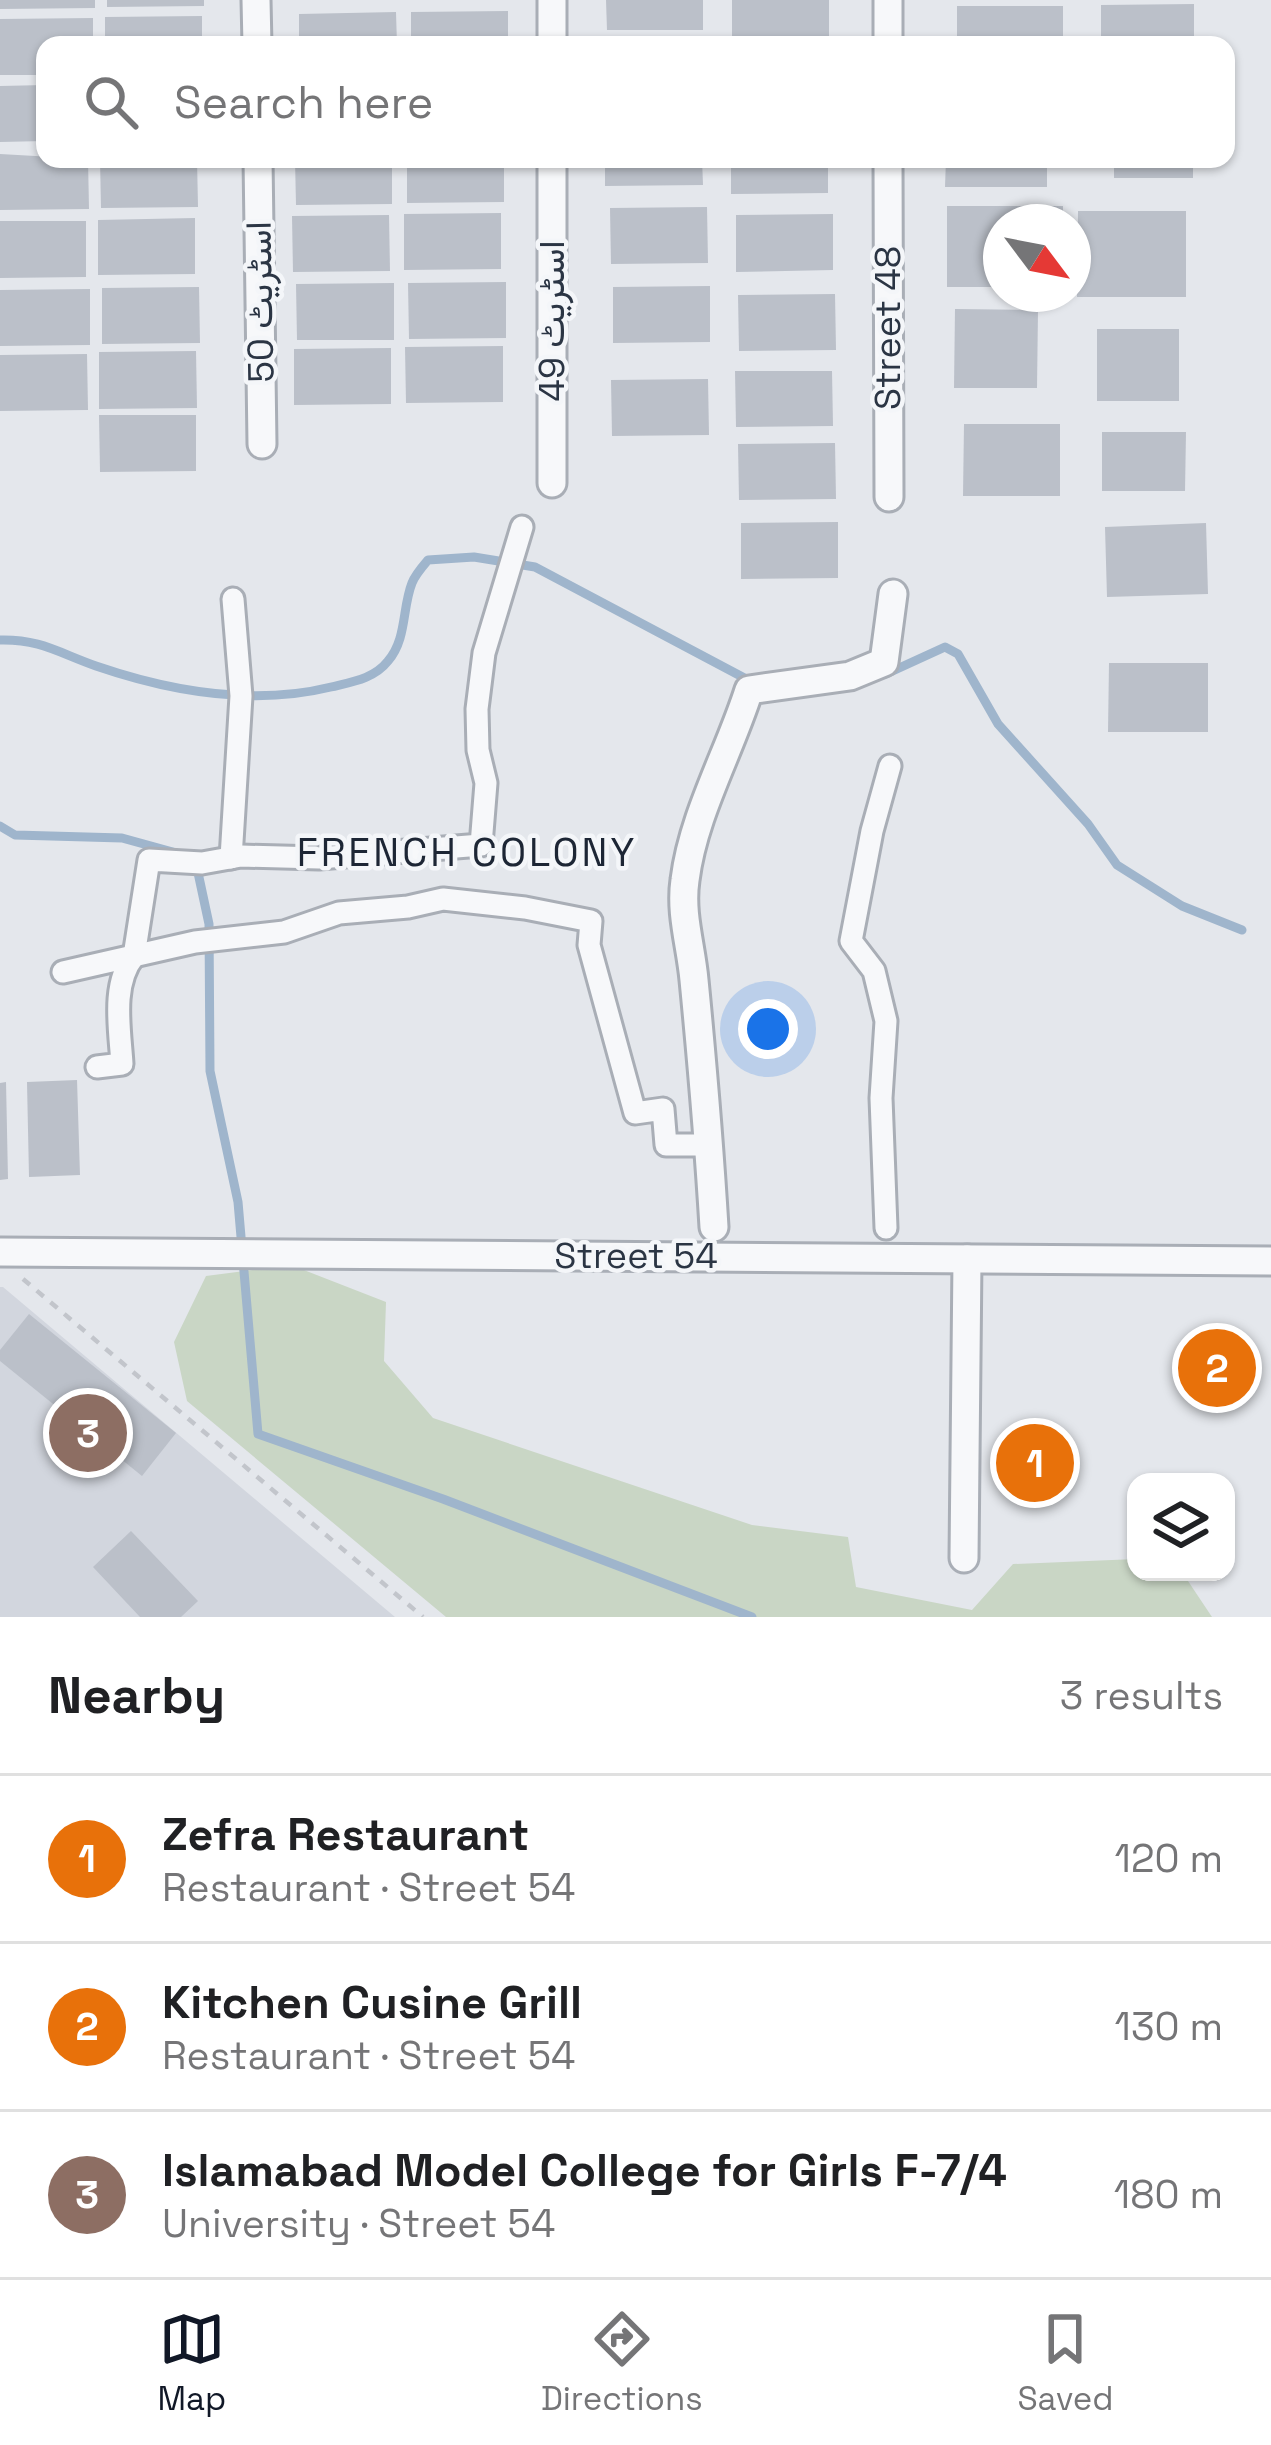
<!DOCTYPE html>
<meta charset="utf-8">
<style>
:root{--surface:#fff;--page:#f2f2f2;--text:#202124;--muted:#757577;--line:#e0e0e0;--accent:#111827}
body{margin:0;font-family:"Space Grotesk",Vazirmatn,sans-serif;background:var(--page);color:var(--text)}
.controls{position:absolute;right:36px;bottom:36px;display:grid;overflow:hidden;border-radius:24px;box-shadow:0 3px 9px #0004}
.controls button{width:108px;height:108px;display:grid;place-items:center;padding:0;border:0;border-bottom:3px solid var(--line);background:var(--surface);color:var(--text);font:60px sans-serif}
.compass{position:absolute;left:983px;top:204px;width:108px;height:108px;border-radius:50%;background:var(--surface);box-shadow:0 3px 9px #0004;rotate:122deg}
.you{position:absolute;left:768px;top:1029px;width:42px;height:42px;margin:-30px;border:9px solid #fff;border-radius:50%;background:#1a73e8;box-shadow:0 0 0 18px #1a73e833}
.badge{display:grid;place-items:center;width:78px;height:78px;border-radius:50%;background:var(--accent);color:#fff;font-size:39px;font-weight:700}
.pin{position:absolute;translate:-50% -50%;border:6px solid #fff;box-shadow:0 3px 12px #0006}
.list{margin:0;padding:0;list-style:none}
h2{display:flex;justify-content:space-between;align-items:center;height:156px;margin:0;padding:0 48px;font-size:51px}
h2 small{font-size:39px;font-weight:400;color:var(--muted)}
.list li{display:grid;grid-template-columns:78px 1fr auto;gap:36px;align-items:center;box-sizing:border-box;height:168px;padding:0 48px;border-top:3px solid var(--line)}
.list b{display:block;font-size:45px;white-space:nowrap}
.list p{margin:0;font-size:39px;white-space:nowrap;color:var(--muted)}
.list em{font-size:39px;font-style:normal;color:var(--muted)}
.icon{flex:none;width:66px;height:66px;fill:none;stroke:currentColor;stroke-width:2;stroke-linecap:round;stroke-linejoin:round}
.map{position:relative;flex:none;width:1271px;height:1617px;overflow:hidden}
.search{position:absolute;background:var(--surface);box-shadow:0 3px 9px #0004;left:36px;right:36px;top:36px;height:132px;display:flex;align-items:center;gap:30px;box-sizing:border-box;padding:0 42px;border-radius:24px;color:var(--muted);font-size:45px}
.sheet{height:660px;background:var(--surface)}
nav{display:flex;justify-content:space-around;align-items:center;box-sizing:border-box;height:168px;border-top:3px solid var(--line);background:var(--surface);font-size:33px;color:var(--muted)}
nav a{display:grid;justify-items:center;gap:6px}
nav .on{color:var(--accent)}
.map>svg:first-child{display:block}
</style>
<div class="map">
<svg width="1271" height="1617" viewBox="0 0 1271 1617">
<rect width="100%" height="100%" fill="#e4e7ec"/>
<!-- built -->
<polygon fill="#d2d6de" points="0,1287 3,1287 395,1617 0,1617"/>
<!-- green -->
<polygon fill="#c9d6c5" points="291,1265 386,1302 384,1361 433,1418 752,1525 848,1537 856,1587 972,1610 1013,1564 1136,1559 1136,1572 1182,1572 1212,1617 446,1617 187,1401 174,1342 206,1276"/>
<g fill="none" stroke-linecap="round" stroke-linejoin="round">
<!-- stream -->
<g stroke="#9fb5cc" stroke-width="9">
<path d="M0 640C40 639 59 653 96 666 169 691 254 706 331 687 351 682 374 679 388 661 407 639 402 608 412 583 415 575 422 567 428 560L474 557 535 567 752 682"/>
<polyline points="886,674 945,647 958,654 998,724 1088,824 1117,865 1182,906 1242,930"/>
<polyline points="0,826 15,835 122,838 180,854"/>
<polyline points="197,868 209,924 210,1071 238,1202 258,1434 443,1499 752,1617"/>
</g>
</g>
<!-- building -->
<g fill="#bbc0c9">
<polygon points="0,0 95,0 95,8 0,9"/>
<polygon points="107,0 204,0 204,6 107,7"/>
<polygon points="606,0 703,0 703,30 607,30"/>
<polygon points="732,0 829,0 829,37 732,38"/>
<polygon points="1194,4 1194,45 1101,45 1101,5"/>
<rect x="957" y="6" width="106" height="39"/>
<polygon points="508,11 508,45 411,45 411,12"/>
<polygon points="396,12 397,45 299,45 299,14"/>
<polygon points="202,16 202,45 105,45 105,17"/>
<polygon points="93,18 93,45 45,45 45,75 0,75 0,19"/>
<polygon points="45,85 45,141 0,142 0,86"/>
<polygon points="0,154 88,159 89,209 0,210"/>
<polygon points="100,159 197,159 198,207 101,208"/>
<polygon points="295,159 392,159 392,204 296,205"/>
<polygon points="407,159 504,159 504,202 407,203"/>
<polygon points="605,159 702,159 703,185 605,186"/>
<polygon points="731,159 828,159 828,193 731,194"/>
<polygon points="946,159 1047,159 1047,187 945,187"/>
<rect x="1114" y="159" width="79" height="19"/>
<polygon points="947,206 1063,206 1063,222 1001,222 1001,287 947,287"/>
<polygon points="707,207 708,263 611,264 610,208"/>
<polygon points="1078,211 1186,211 1186,297 1077,297"/>
<polygon points="501,213 501,269 404,270 404,214"/>
<polygon points="833,214 833,270 736,272 736,215"/>
<polygon points="389,215 390,271 293,272 292,216"/>
<polygon points="195,218 195,274 98,275 98,220"/>
<polygon points="0,221 86,221 86,277 0,278"/>
<polygon points="506,282 506,338 409,339 408,283"/>
<polygon points="394,283 394,340 297,340 296,284"/>
<polygon points="710,286 710,342 613,343 613,287"/>
<polygon points="199,287 200,343 102,344 102,288"/>
<polygon points="90,289 90,345 0,346 0,290"/>
<polygon points="835,294 836,350 739,351 738,295"/>
<polygon points="955,309 1038,310 1037,388 954,388"/>
<rect x="1097" y="329" width="82" height="72"/>
<polygon points="503,346 503,402 406,403 405,347"/>
<polygon points="391,348 391,404 294,405 294,349"/>
<polygon points="196,351 197,408 99,409 99,352"/>
<polygon points="87,354 88,410 0,411 0,355"/>
<polygon points="735,371 832,371 833,426 736,427"/>
<polygon points="708,379 709,435 612,436 611,380"/>
<polygon points="99,415 196,415 196,471 100,472"/>
<polygon points="964,424 1060,424 1060,496 963,496"/>
<polygon points="1102,432 1186,432 1185,491 1102,491"/>
<polygon points="835,443 836,499 739,500 738,444"/>
<polygon points="838,522 838,578 741,579 741,523"/>
<polygon points="1206,523 1208,594 1107,597 1105,527"/>
<polygon points="1109,663 1208,663 1208,732 1108,732"/>
<polygon points="77,1080 80,1175 29,1177 27,1082"/>
<polygon points="6,1082 8,1179 0,1180 0,1083"/>
<polygon points="29,1314 176,1433 142,1476 0,1361 0,1350"/>
<polygon points="131,1531 198,1601 181,1617 140,1617 93,1567"/>
</g>
<g fill="none" stroke-linecap="round" stroke-linejoin="round">
<defs>
<g id="pedestrian">
<polyline points="231,858 241,696 233,599"/>
<polyline points="63,972 195,942 284,932 339,913 408,907 443,899 525,908 591,921 589,945 635,1113 663,1109 666,1145 709,1145"/>
<path d="M97 1067 122 1064C120 1030 111 984 134 956L149 860 202 863 241 856 319 858 481 845 486 783 478 750 477 709 484 653 522 527"/>
<polyline points="886,1228 881,1098 886,1021 874,971 851,941 872,831 890,766"/>
</g>
<g id="minor">
<polyline points="256,0 257,45"/>
<polyline points="552,0 552,45"/>
<polyline points="888,0 888,45"/>
<polyline points="258,159 262,444"/>
<polyline points="552,159 552,483"/>
<polyline points="888,159 889,497"/>
<path d="M714 1227C709 1144 702 1062 694 980 691 946 680 914 685 880 693 815 729 753 749 690L850 676 884 662 893 594"/>
<polyline points="0,1252 1271,1261"/>
<polyline points="964,1558 967,1259"/>
</g>
</defs>
<!-- pedestrian casing -->
<use href="#pedestrian" stroke="#a9aeb6" stroke-width="27"/>
<!-- minor casing -->
<use href="#minor" stroke="#a9aeb6" stroke-width="33"/>
<!-- path -->
<polyline stroke="#c2c5cb" stroke-width="4.5" stroke-dasharray="9 9" stroke-linecap="butt" points="23,1279 423,1617"/>
<!-- pedestrian -->
<use href="#pedestrian" stroke="#f7f8fa" stroke-width="21"/>
<!-- minor -->
<use href="#minor" stroke="#f7f8fa" stroke-width="27"/>
</g>
<g text-anchor="middle" dominant-baseline="central" stroke-width="9" stroke-linejoin="round" paint-order="stroke">
<!-- street labels -->
<g font-size="36" fill="#2b3544" stroke="#f4f6f9">
<text transform="translate(260 302) rotate(-91)">اسٹریٹ 50</text>
<text transform="translate(552 321) rotate(-90)">اسٹریٹ 49</text>
<text transform="translate(888 328) rotate(-90)">Street 48</text>
<text x="636" y="1256">Street 54</text>
</g>
<!-- neighbourhood labels -->
<g font-size="39" letter-spacing="3" fill="#1d2635" stroke="#f4f6f9">
<text x="467" y="852">FRENCH COLONY</text>
</g>
</g>
</svg>
<div class="controls">
<button><svg class="icon" aria-label="layers" viewBox="0 0 24 24"><path d="M12 4l9 5-9 5-9-5zM3 14l9 5 9-5"/></svg></button>
</div>
<svg class="compass" viewBox="-18 -18 36 36"><path d="M0-13l5 13h-10z" fill="#e53935"/><path d="M0 13l5-13h-10z" fill="#757577"/></svg>
<div class="you"></div>
<div class="pin badge" style="left:1035px;top:1463px;background:#e8710a">1</div>
<div class="pin badge" style="left:1217px;top:1368px;background:#e8710a">2</div>
<div class="pin badge" style="left:88px;top:1433px;background:#8d6e63">3</div>
<div class="search"><svg class="icon" aria-label="search" viewBox="0 0 24 24"><circle cx="10" cy="10" r="6"/><path d="M15 15l6 6"/></svg>Search here</div>
</div>
<section class="sheet">
<h2>Nearby<small>3 results</small></h2>
<ul class="list">
<li><span class="badge" style="background:#e8710a">1</span><div><b>Zefra Restaurant</b><p>Restaurant · Street 54</p></div><em>120 m</em></li>
<li><span class="badge" style="background:#e8710a">2</span><div><b>Kitchen Cusine Grill</b><p>Restaurant · Street 54</p></div><em>130 m</em></li>
<li><span class="badge" style="background:#8d6e63">3</span><div><b>Islamabad Model College for Girls F-7/4</b><p>University · Street 54</p></div><em>180 m</em></li>
</ul>
</section>
<nav>
<a class="on"><svg class="icon" aria-label="map" viewBox="0 0 24 24"><path d="M3 6l6-2 6 2 6-2v14l-6 2-6-2-6 2zM9 4v14M15 6v14"/></svg>Map</a>
<a><svg class="icon" aria-label="directions" viewBox="0 0 24 24"><path d="M12 3l9 9-9 9-9-9zM9 14v-3h6M13 9l2 2-2 2"/></svg>Directions</a>
<a><svg class="icon" aria-label="saved" viewBox="0 0 24 24"><path d="M7 4h10v16l-5-4-5 4z"/></svg>Saved</a>
</nav>
